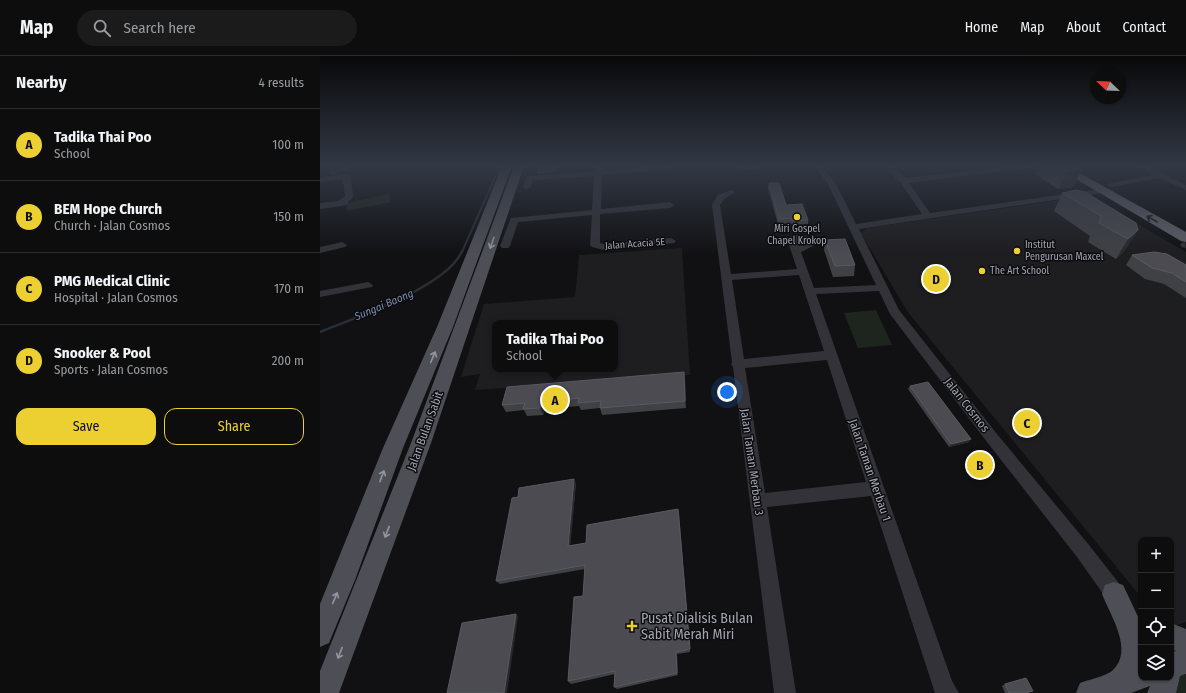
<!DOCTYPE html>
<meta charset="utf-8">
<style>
:root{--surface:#0d0d0e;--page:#1b1b1c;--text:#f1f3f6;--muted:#9a9c9e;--line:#2d2d2e;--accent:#eccf30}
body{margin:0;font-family:"Fira Sans Condensed",sans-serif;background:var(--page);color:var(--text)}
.controls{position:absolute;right:12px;bottom:12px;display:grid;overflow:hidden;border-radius:8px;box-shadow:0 1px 3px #0004}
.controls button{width:36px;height:36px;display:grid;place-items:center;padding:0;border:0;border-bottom:1px solid var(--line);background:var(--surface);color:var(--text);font:20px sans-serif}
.compass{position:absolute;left:770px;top:12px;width:36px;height:36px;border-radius:50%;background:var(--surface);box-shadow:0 1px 3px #0004;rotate:293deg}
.you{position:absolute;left:407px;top:336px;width:14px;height:14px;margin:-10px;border:3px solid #fff;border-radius:50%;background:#1a73e8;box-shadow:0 0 0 6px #1a73e833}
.badge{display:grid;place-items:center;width:26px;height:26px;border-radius:50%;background:var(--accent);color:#111;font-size:13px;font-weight:700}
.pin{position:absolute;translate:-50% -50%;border:2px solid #fff;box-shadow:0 1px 4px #0006}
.popup{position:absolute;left:172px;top:264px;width:126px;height:52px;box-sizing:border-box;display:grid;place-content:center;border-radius:8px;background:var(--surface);filter:drop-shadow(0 1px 3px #0005);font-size:13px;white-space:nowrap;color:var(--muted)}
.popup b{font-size:15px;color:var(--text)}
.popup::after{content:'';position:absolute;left:50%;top:100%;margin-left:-8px;border:8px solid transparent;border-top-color:var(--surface)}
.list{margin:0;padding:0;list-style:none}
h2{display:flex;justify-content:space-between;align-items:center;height:52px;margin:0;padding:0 16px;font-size:17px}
h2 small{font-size:13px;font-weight:400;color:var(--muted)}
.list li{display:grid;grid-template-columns:26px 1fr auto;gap:12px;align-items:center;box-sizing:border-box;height:72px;padding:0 16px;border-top:1px solid var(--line)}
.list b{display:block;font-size:15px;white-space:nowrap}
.list p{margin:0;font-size:13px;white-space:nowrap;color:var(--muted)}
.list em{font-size:13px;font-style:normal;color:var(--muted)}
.actions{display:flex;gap:8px;padding:12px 16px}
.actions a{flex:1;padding:9px 0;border:1px solid var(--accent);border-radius:12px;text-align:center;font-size:14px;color:var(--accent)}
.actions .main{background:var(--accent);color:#111}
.icon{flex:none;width:22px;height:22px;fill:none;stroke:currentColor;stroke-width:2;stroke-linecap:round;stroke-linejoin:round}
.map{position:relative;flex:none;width:866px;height:637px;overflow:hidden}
header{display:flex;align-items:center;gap:24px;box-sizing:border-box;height:56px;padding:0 20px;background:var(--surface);border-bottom:1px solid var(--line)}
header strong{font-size:19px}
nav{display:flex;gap:22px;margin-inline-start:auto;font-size:14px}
.search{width:280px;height:36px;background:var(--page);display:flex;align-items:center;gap:10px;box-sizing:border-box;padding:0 14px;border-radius:22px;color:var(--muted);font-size:15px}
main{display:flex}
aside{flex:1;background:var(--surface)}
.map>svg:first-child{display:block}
</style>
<header>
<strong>Map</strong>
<div class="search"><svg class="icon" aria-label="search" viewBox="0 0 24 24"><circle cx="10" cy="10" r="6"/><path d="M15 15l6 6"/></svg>Search here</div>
<nav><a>Home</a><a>Map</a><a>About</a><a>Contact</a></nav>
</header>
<main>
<aside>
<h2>Nearby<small>4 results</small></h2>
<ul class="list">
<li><span class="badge">A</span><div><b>Tadika Thai Poo</b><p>School</p></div><em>100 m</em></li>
<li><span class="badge">B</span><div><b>BEM Hope Church</b><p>Church · Jalan Cosmos</p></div><em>150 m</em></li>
<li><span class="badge">C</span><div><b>PMG Medical Clinic</b><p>Hospital · Jalan Cosmos</p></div><em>170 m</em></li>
<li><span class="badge">D</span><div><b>Snooker &amp; Pool</b><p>Sports · Jalan Cosmos</p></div><em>200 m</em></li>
</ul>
<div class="actions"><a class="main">Save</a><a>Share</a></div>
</aside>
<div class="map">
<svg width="866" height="637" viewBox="0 0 866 637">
<rect width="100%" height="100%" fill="#111113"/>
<!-- built -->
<g fill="#1e1d20" fill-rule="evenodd">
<polygon points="769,140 866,196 866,566 851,571 851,484 821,484 821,541 587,255 541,177 547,172"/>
<path d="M362 192 370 319 155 334 160 318 141 321 164 248 255 241 259 199ZM175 267H295V313H175Z"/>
</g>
<!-- green -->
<g fill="#1e251f">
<polygon points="69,138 71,146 27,155 27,147"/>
<polygon points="556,254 572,289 538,292 524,257"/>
<polygon points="863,619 866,619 866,637 851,637 856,620"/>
</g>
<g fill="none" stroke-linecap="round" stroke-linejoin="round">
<!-- stream-far1 -->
<polyline stroke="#282d36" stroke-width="2" points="142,196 180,110"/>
<!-- stream -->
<path stroke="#282d36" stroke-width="2.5" d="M0 276C36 261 127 231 142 195"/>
<!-- minor -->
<g fill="#323238" fill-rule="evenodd">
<polygon points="26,110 39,110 12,119 8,117"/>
<polygon points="275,110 283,110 283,114 341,110 349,110 351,112 347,114 282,119 281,153 350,146 354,149 350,152 280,158 280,187 284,188 351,182 356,185 354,187 284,194 272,191 270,189 272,159 198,166 190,190 188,192 182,192 180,190 191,162 272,154 274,120 213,124 211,131 207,133 203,131 207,120 275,115"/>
<path d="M494 110H502L516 128 536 168 602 158 581 127 563 110H572L586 122 687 110H711L707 112 589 127 610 157 781 133 785 135 781 137 539 173 579 254 677 378 769 489 805 535 807 542 805 549 798 551 791 549 757 501 667 386 570 258 559 235 496 238 632 625 639 637H615L551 440 447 451 476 637H454L413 311 411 308 412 306 392 149 398 139 411 134 415 136 404 143 400 149 411 218 477 213 467 183C474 177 484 179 492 182L495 189 481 196 494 232 556 229 508 128ZM478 185H482L485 188 479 190ZM479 219 504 295 424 303 412 224ZM507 304 546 426 445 437 425 312Z"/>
<polygon points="817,110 827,110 866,129 866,134 840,122 791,131 787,129 791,127 833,119"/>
<polygon points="21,118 30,119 31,121 33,141 28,146 27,149 0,153 0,147 18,145 25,140 23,123 0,126 0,122"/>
<polygon points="22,186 27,189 25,191 0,197 0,191"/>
<polygon points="865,186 866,192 862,191 860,189 862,187"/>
<polygon points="48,226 53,229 52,231 0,241 0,235"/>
</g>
<!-- major -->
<g fill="#4e4f56" fill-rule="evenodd">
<polygon points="182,110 192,110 133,271 83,392 35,524 9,587 0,591 0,548 63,392 117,271"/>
<polygon points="194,110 204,110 111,387 19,637 0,637 0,615 91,387"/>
<path d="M794 526 803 529 821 567V622H851V596L856 595 851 593V567L866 573V618L860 620 856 637H827L830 630 811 637H756L760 627C768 624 786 620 792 615 815 595 790 559 782 538L785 529Z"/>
</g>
<!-- highway -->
<polygon fill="#5e5f68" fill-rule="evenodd" points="734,110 747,110 866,176 866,186 861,185"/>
</g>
<!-- wall -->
<g fill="#404145">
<polygon points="216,110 239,110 237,116 218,118"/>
<polygon points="420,110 442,110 436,113 420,113"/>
<polygon points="718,110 757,110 753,131 738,133 715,118"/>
<polygon points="449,127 466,149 488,164 488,168 472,169 471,167 458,168 448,132"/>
<polygon points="742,137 818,174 805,194 796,203 768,186 770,180 734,155"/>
<polygon points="505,184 535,209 534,220 513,221 504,194"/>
<polygon points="812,199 866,209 866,242 844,228 825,223 806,209"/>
<polygon points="365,323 366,352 282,359 280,352 261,354 259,350 225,353 223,359 207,360 204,354 186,356 182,349"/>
<polygon points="590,330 649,386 629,391 588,333"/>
<polygon points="256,427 250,490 266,487 359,457 370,596 357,598 358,619 297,633 294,631 295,618 251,628 248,625 263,540 265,513 180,528 176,525 198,441"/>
<polygon points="685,628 713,635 708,637 685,637 682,630"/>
</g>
<!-- shaded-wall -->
<g fill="#29292c">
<polygon points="5,110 18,110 3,114 2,111"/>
<polygon points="235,110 239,110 237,116"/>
<polygon points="436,110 442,110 436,113"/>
<polygon points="762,113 753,131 738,133 747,115"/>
<polygon points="818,174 805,194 796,203 808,183"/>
<polygon points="364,316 365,323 366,352 365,345"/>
<polygon points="221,346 225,353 223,359 220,352"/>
<polygon points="651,383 649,386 629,391 631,388"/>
<polygon points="254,423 256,427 250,494 248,490"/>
<polygon points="358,453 359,457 370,596 370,593"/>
<polygon points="196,558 198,560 187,637 184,637"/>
<polygon points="356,596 357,598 358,619 357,617"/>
</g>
<!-- building -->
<g fill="#4b4b51" stroke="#595960">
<polygon points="739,110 757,110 762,113 747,115"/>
<polygon points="449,127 459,127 466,149 482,148 488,164 472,165 471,162 459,163"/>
<polygon points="757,134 765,136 816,167 818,174 808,183 779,167 781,160 742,137"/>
<polygon points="525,183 535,209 515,210 505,184"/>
<polygon points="834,196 847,198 866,209 866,226 852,217 832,212 812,199"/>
<polygon points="364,316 365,345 280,352 281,345 258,347 259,342 221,346 220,352 203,353 205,347 182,349 187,331"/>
<polygon points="608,326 651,383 631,388 590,330"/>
<polygon points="254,423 248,490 266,487 267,469 358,453 370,593 356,596 357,617 294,631 295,615 248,625 254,541 263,540 265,509 176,525 192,442 198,441 199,432"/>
<polygon points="196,558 184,637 127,637 142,567"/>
<polygon points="706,622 713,635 705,637 689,637 685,628"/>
</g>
<!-- one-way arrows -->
<defs><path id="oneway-shaft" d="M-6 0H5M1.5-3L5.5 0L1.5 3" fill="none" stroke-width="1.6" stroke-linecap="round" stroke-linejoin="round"/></defs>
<use stroke="#1d1d20" href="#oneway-shaft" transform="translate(832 163) rotate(-151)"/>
<g stroke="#9294a0">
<use href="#oneway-shaft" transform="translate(172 187) rotate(109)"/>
<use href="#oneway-shaft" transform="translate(113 301) rotate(-67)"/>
<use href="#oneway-shaft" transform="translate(62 420) rotate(-69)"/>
<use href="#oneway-shaft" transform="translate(67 476) rotate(111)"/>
<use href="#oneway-shaft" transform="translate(15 542) rotate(-67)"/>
<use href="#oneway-shaft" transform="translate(20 597) rotate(111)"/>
</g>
<!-- sky -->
<linearGradient id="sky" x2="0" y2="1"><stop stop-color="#09090a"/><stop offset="0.55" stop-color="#323844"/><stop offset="1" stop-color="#323844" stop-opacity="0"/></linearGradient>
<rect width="866" height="199" fill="url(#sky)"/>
<!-- markers -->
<g fill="#eccf30" stroke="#0d0c0e" stroke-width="1.5">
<circle cx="477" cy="161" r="4"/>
<circle cx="697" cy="195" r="4"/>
<circle cx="662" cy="215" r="4"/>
<path d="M310 564h4v4h4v4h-4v4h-4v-4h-4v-4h4z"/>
</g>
<g text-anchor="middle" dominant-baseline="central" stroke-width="3" stroke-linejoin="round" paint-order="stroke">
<!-- far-poi labels -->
<g font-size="10" fill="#a3a5b3" stroke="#0d0c0e" text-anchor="start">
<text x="477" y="173" text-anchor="middle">Miri Gospel<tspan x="477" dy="12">Chapel Krokop</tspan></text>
<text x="705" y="189">Institut<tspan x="705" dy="12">Pengurusan Maxcel</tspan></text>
<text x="670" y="215">The Art School</text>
</g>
<!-- far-street labels -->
<g font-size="10" fill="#a3a5b3" stroke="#0d0c0e">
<text transform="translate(315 188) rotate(-4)">Jalan Acacia 5E</text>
</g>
<!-- far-water labels -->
<g font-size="11" font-style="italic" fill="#7a8cae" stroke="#0d0c0e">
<text transform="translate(64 249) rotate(-23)">Sungai Baong</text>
</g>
<!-- street labels -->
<g font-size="12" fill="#a3a5b3" stroke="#0d0c0e">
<text transform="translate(647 349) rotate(52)">Jalan Cosmos</text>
<text transform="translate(105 375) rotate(-70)">Jalan Bulan Sabit</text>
<text transform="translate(432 406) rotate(82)">Jalan Taman Merbau 3</text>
<text transform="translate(550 414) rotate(71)">Jalan Taman Merbau 1</text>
</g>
<!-- near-poi labels -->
<g font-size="14" fill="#a3a5b3" stroke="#0d0c0e" text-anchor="start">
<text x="321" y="562">Pusat Dialisis Bulan<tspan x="321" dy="16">Sabit Merah Miri</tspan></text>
</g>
</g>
</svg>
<div class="controls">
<button>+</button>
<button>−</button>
<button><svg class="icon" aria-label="locate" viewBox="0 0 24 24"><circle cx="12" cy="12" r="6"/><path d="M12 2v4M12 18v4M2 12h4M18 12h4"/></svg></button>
<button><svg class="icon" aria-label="layers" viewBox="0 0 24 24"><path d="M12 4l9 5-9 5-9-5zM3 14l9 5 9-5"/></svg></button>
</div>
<svg class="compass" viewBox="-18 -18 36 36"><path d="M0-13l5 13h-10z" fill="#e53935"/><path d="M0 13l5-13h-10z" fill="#9a9c9e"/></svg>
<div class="you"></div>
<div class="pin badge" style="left:235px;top:344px">A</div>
<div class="popup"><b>Tadika Thai Poo</b>School</div>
<div class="pin badge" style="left:660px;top:409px">B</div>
<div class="pin badge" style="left:707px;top:367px">C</div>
<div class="pin badge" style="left:616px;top:223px">D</div>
</div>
</main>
